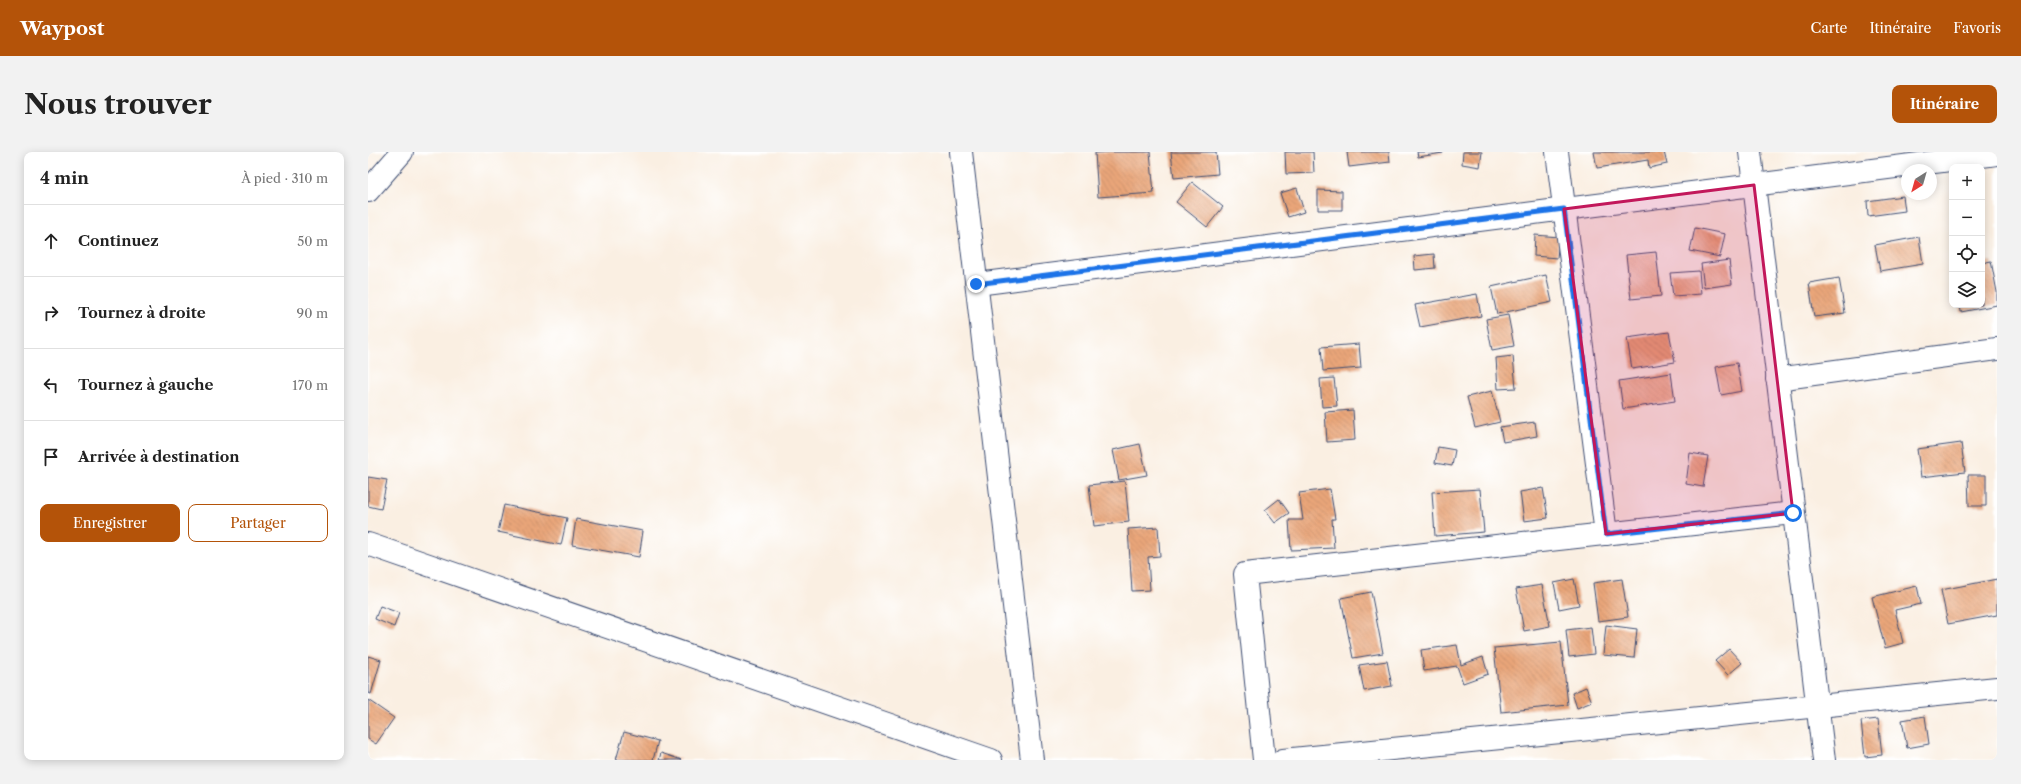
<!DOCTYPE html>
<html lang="fr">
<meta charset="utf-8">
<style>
:root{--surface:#fff;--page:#f2f2f2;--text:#222;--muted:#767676;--line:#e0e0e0;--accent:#b45309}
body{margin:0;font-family:"Libre Caslon Text",serif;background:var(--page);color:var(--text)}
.controls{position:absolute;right:12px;top:12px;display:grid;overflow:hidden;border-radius:8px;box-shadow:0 2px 10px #0003}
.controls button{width:36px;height:36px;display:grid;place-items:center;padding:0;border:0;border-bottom:1px solid var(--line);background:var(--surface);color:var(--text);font:20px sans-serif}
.compass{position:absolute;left:1533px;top:12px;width:36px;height:36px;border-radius:50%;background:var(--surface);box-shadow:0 2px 10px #0003;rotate:217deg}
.stop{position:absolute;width:12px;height:12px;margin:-9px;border:3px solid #1a73e8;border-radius:50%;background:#fff}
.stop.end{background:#1a73e8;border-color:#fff;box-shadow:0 1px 4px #0008}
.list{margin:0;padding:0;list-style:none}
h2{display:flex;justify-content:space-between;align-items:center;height:52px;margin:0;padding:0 16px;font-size:17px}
h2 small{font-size:13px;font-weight:400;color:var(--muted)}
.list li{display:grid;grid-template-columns:26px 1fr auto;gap:12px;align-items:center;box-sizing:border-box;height:72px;padding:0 16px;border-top:1px solid var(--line)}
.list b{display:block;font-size:15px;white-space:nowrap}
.list em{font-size:13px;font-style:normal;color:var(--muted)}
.actions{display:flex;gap:8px;padding:12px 16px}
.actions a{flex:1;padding:9px 0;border:1px solid var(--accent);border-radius:8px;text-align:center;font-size:14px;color:var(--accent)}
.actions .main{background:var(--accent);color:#fff}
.icon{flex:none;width:22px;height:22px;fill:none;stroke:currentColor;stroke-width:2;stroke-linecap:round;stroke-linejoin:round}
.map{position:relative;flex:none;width:1629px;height:608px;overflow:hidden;border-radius:8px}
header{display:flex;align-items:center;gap:24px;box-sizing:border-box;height:56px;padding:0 20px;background:var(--accent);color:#fff}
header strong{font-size:19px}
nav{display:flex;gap:22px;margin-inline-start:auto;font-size:14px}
.intro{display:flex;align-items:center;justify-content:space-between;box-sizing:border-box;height:96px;padding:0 24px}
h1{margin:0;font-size:28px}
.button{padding:10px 18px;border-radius:8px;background:var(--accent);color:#fff;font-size:14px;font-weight:700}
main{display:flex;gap:24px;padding:0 24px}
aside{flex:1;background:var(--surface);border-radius:8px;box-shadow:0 2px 10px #0003}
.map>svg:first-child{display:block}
</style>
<header>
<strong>Waypost</strong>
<nav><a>Carte</a><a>Itinéraire</a><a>Favoris</a></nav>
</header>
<div class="intro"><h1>Nous trouver</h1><a class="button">Itinéraire</a></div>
<main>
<aside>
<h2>4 min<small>À pied · 310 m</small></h2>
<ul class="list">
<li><svg class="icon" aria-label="ahead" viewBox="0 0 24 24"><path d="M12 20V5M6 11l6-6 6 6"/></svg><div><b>Continuez</b></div><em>50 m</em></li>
<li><svg class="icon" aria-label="right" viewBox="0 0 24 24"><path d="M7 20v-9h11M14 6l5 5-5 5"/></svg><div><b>Tournez à droite</b></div><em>90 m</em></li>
<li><svg class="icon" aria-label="left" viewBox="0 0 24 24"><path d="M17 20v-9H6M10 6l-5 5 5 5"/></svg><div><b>Tournez à gauche</b></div><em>170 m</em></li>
<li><svg class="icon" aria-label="arrive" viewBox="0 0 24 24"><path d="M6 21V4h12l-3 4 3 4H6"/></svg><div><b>Arrivée à destination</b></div></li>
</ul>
<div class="actions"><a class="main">Enregistrer</a><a>Partager</a></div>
</aside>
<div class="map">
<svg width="1629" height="608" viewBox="0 0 1629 608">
<defs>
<pattern id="building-back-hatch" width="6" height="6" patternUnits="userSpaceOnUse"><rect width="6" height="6" fill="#eaa679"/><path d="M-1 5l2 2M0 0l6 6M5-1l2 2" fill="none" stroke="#bd8866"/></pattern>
</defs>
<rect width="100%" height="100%" fill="#fff"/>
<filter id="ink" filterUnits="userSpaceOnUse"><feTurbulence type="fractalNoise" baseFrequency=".025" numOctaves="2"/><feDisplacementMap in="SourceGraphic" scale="8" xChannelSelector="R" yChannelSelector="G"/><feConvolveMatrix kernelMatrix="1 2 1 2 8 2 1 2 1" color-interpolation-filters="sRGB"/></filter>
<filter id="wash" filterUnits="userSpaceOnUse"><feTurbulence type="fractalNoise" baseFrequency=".012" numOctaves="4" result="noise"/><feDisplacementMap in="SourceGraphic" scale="16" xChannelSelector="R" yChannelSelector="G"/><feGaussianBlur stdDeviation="0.9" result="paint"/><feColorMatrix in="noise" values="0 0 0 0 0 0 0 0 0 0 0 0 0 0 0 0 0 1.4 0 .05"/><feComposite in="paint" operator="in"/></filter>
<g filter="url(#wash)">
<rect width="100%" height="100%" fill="#faefe2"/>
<g id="blocks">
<!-- building -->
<g fill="url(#building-back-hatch)">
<polygon points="743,0 782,0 786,41 730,45 727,1"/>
<polygon points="803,0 848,0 850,22 806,26"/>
<polygon points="917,0 945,0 946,21 918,22"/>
<polygon points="979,0 1021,0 1022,10 981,15"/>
<polygon points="1049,0 1075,0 1075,1 1050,5"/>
<polygon points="1095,0 1114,0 1112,15 1094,12"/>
<polygon points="1226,0 1296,0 1299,12 1281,16 1280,8 1229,16"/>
<polygon points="824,30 855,55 839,75 808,50"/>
<polygon points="929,36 936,60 920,65 912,41"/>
<polygon points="950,38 974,39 974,58 950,58"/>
<polygon points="1535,44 1537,59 1500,64 1499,49"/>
<polygon points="1327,76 1357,82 1352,105 1322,99"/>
<polygon points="1167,83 1191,85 1189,106 1166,104"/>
<polygon points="1551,85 1555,112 1512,119 1507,93"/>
<polygon points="1288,100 1293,144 1263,147 1258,103"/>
<polygon points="1066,102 1067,116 1047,118 1046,104"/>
<polygon points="1361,108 1364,132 1336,136 1333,112"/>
<polygon points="1623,109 1629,140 1629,153 1593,160 1592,153 1614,153 1614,111"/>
<polygon points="1331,119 1333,142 1305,144 1302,121"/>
<polygon points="1178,123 1184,150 1129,162 1123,135"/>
<polygon points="1471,126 1477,161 1446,165 1441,131"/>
<polygon points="1109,142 1113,164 1052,175 1047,153"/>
<polygon points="1140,163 1146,194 1124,198 1118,167"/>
<polygon points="1301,180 1307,210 1264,217 1259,186"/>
<polygon points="991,192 993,216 955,219 953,195"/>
<polygon points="1145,204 1148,236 1130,237 1128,206"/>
<polygon points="1369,211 1374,239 1353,243 1348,215"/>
<polygon points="1303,221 1307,249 1255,257 1251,229"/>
<polygon points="966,226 969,254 954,255 952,227"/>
<polygon points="1124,239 1132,270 1107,276 1099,245"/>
<polygon points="985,258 987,288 959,290 957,260"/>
<polygon points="1167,270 1169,284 1135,290 1132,275"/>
<polygon points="1593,291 1597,320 1553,325 1549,297"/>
<polygon points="772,292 779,323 751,328 745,298"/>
<polygon points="1070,295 1087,298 1084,314 1067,311"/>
<polygon points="1322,301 1340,304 1335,335 1318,332"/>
<polygon points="1600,323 1618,323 1618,354 1601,354"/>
<polygon points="0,325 19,328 13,357 0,354"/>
<polygon points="757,329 761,370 726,374 721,333"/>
<polygon points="1175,336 1180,366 1156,369 1152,340"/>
<polygon points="962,337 967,367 964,367 966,396 923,398 921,368 935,368 931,341"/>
<polygon points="1112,337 1116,380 1067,384 1064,340"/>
<polygon points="911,347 921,361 907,371 897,358"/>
<polygon points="136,353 199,366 193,393 130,380"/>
<polygon points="208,367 275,379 271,405 204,393"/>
<polygon points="790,375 792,404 780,405 782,438 764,439 760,377"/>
<polygon points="1206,427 1211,453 1191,457 1186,431"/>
<polygon points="1254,427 1260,465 1230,469 1225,431"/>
<polygon points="1629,427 1629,463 1580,472 1573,438"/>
<polygon points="1174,433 1182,474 1156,479 1148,437"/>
<polygon points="1549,434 1553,452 1527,458 1535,491 1517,496 1504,445"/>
<polygon points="1003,440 1015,501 985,506 973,446"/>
<polygon points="12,454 31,461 26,475 7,467"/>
<polygon points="1238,473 1269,477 1266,506 1235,503"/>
<polygon points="1223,475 1226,502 1201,505 1198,478"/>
<polygon points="1193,490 1200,553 1133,560 1126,496"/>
<polygon points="1089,493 1093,513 1115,505 1120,522 1095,531 1089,514 1056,519 1053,498"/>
<polygon points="1361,497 1374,511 1360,523 1347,509"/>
<polygon points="0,504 13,508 3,542 0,541"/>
<polygon points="1019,509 1024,534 996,539 991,513"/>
<polygon points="1218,535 1224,550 1209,556 1204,541"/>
<polygon points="0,548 26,566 8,592 0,587"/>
<polygon points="1557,564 1561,592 1539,596 1534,568"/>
<polygon points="1510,567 1514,603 1497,605 1493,569"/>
<polygon points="256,580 290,589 285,608 248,608"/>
<polygon points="293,601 314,608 291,608"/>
</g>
</g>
</g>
<g filter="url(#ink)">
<use href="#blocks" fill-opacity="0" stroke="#3c4c72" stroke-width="1"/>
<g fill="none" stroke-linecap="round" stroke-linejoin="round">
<defs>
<g id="minor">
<polyline points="593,0 664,608"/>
<polyline points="1189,0 1238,382"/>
<polyline points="1382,0 1456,608"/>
<polyline points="0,39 34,0"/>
<polyline points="609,132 1629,2"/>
<polyline points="1409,227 1629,197"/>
<polyline points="0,392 623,608"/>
<polyline points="896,608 877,422 1425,361"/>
<polyline points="915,608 1629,536"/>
</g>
</defs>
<!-- minor casing -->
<use href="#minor" stroke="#3c4c72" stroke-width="24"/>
<!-- minor -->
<use href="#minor" stroke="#fff" stroke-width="22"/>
</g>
</g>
<g fill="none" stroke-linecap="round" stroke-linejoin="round" filter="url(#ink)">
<!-- route -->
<polyline stroke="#1a73e8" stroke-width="5" points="608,132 1196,57 1238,382 1425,361"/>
</g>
<!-- marked area -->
<path fill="#c2185b" fill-opacity="0.2" stroke="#c2185b" stroke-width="3" stroke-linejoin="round" d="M1386 33 1425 361 1238 382 1196 57Z"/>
</svg>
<div class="controls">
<button>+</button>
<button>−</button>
<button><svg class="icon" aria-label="locate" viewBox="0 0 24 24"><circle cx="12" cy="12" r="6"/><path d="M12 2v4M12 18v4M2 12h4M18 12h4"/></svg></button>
<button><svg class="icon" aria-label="layers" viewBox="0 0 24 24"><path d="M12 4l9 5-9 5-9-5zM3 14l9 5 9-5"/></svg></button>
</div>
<svg class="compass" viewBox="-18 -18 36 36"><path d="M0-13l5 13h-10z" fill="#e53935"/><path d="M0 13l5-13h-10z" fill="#767676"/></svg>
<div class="stop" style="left:1425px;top:361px"></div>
<div class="stop end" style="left:608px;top:132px"></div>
</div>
</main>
